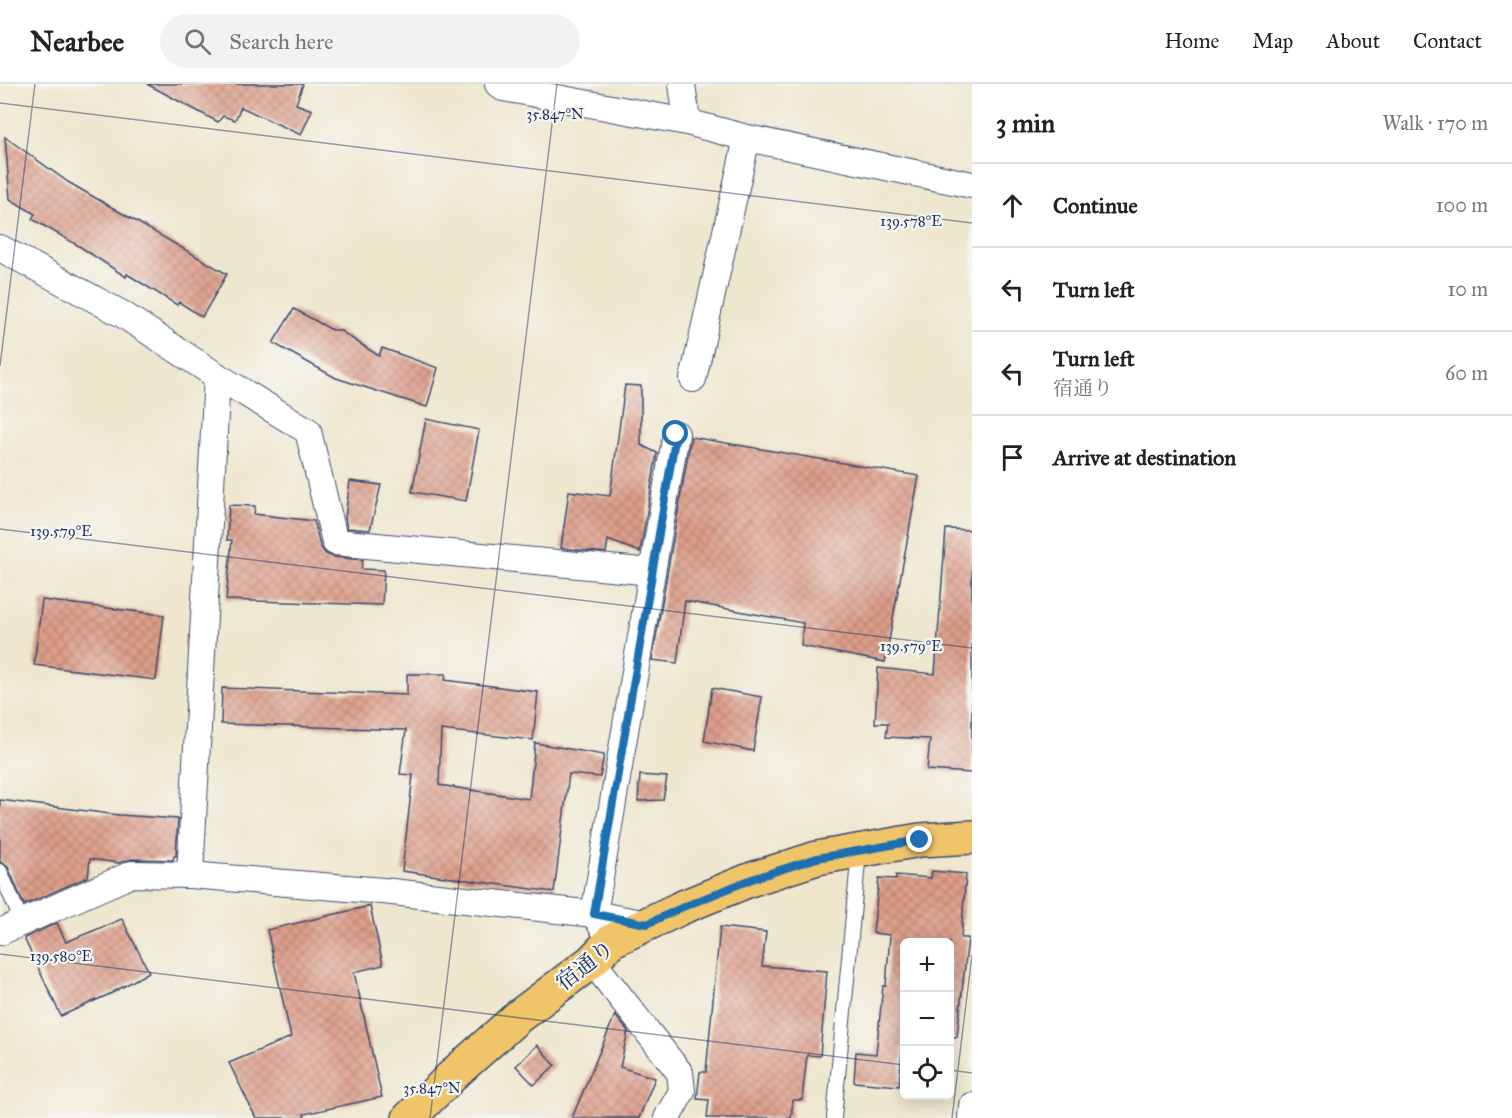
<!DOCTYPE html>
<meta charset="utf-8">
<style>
:root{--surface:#fff;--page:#f2f2f2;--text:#222;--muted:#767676;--line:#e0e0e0}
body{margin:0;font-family:"IM FELL Great Primer","Noto Serif JP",serif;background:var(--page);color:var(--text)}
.controls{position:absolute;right:18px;bottom:18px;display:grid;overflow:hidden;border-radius:9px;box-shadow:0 3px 15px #0003}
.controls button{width:54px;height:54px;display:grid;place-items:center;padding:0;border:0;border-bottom:2px solid var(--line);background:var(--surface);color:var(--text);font:30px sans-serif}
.stop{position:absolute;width:18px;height:18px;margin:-14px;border:4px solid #1f6fb2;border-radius:50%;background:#fff}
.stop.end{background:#1f6fb2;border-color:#fff;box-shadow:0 2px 6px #0008}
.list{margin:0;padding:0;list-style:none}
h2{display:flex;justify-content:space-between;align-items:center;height:78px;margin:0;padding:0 24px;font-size:26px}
h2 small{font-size:20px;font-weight:400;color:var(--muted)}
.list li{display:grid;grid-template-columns:39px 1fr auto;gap:18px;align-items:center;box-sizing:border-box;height:84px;padding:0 24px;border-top:2px solid var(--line)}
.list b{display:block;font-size:22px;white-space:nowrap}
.list p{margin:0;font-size:20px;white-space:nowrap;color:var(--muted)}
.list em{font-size:20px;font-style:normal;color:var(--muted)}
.icon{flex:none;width:33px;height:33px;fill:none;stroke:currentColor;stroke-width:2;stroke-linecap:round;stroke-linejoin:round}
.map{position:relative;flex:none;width:972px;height:1034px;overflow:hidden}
header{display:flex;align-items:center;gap:36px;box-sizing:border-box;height:84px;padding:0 30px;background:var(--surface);border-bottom:2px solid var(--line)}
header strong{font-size:28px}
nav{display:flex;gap:33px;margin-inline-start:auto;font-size:21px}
.search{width:420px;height:54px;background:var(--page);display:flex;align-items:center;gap:15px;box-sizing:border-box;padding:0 21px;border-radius:33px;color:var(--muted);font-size:22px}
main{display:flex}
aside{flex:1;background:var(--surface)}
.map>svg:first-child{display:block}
</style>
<header>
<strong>Nearbee</strong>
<div class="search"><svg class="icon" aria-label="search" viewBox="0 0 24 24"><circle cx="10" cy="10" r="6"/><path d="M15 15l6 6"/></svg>Search here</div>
<nav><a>Home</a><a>Map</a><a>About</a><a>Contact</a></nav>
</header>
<main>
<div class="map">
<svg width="972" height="1034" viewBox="0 0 972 1034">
<defs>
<pattern id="building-cross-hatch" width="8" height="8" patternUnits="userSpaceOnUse" patternTransform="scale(1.5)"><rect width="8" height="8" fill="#df9f8a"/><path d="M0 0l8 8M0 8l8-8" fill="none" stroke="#b48274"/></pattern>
</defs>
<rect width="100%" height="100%" fill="#f6f6f2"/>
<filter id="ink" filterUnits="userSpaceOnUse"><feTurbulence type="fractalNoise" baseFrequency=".0167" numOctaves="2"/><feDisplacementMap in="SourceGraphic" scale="12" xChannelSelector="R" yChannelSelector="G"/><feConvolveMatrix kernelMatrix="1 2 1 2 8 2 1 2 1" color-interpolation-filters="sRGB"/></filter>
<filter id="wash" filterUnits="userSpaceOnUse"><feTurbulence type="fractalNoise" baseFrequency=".008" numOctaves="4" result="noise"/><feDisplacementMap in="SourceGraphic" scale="24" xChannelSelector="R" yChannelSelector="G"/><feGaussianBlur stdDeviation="1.35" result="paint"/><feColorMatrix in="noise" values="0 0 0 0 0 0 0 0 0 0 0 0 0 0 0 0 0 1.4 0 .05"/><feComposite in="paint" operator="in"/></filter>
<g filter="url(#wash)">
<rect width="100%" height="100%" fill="#eee6cd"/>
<g id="blocks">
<!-- building -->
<g fill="url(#building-cross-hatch)">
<polygon points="147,0 303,0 296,20 312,26 301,51 241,23 235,36 223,32 218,38"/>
<polygon points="5,53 68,98 227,190 202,233 179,218 177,221 127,190 126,193 79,162 32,135 35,130 10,115"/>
<polygon points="294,225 332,246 339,246 379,272 382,264 438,284 427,323 336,294 273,259"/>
<polygon points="625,301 641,302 641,361 657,369 640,468 608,456 606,469 561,464 569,407 610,412"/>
<polygon points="426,335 479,346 466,417 412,408"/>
<polygon points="691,353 919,392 885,578 801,562 803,539 685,517 677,579 652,576"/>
<polygon points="350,397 381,401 370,446 347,444 345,434"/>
<polygon points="229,421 255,422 254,430 314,437 320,462 326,470 334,473 363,476 361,485 384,486 382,521 226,516 232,456 227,456"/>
<polygon points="946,445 972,446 972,689 927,686 930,655 886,653 888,639 875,639 878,584 935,590"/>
<polygon points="42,516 164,531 156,596 34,581"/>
<polygon points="407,590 446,590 445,596 538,608 533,656 441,646 439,701 529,715 535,659 604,671 600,693 569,690 554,808 402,787 413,691 400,690 406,646 221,640 222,604 407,611"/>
<polygon points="712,604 762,613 753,667 704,657"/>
<polygon points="640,691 667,693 663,716 638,717"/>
<polygon points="0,716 119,731 178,735 176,772 174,772 173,776 132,775 119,779 90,775 88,793 24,821 8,783 0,778"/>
<polygon points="932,787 966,790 961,854 968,854 957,953 950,953 950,858 904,858 904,948 899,1002 854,998 856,968 876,970 883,902 886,902 890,851 873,849 879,794 896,795 896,791 931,794"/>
<polygon points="370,822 383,881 354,888 382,1013 304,1030 305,1034 256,1034 229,979 291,953 267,846"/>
<polygon points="122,835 149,888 112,909 61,932 24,854 57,839 66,858"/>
<polygon points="720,843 766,848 762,882 827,887 820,972 807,971 802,1016 793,1016 791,1034 707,1034 709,1016 697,1015 700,988 706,988"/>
<polygon points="615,931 628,947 620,983 655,994 639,1034 572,1034"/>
<polygon points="537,961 555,981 534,1001 516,982"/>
</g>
</g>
</g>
<g filter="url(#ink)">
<use href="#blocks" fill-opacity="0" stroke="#3b4a6f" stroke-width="1.5"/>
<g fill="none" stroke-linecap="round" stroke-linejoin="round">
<defs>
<g id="service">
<polyline points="0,787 22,838"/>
<polyline points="834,1034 859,767"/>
</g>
<g id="minor">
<polyline points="498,0 503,4 687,38 747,54 972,101"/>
<polyline points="682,0 687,38"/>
<polyline points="0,164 122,230 217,292 308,347 335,458 652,488 676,350"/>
<polyline points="693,295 747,54"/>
<polyline points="190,791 217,292"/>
<polyline points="603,844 594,830 652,488"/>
<polyline points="0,848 132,790 190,791 383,807 594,830 647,840"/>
<polyline points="592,877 680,989 682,1007 667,1034"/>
<polyline points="971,1034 972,1022"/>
</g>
<polyline id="primary" points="409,1034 457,987 519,932 592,877 611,857 683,823 752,795 817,774 920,756 972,753"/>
</defs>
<!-- service casing -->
<use href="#service" stroke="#3b4a6f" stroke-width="16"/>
<!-- minor casing -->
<use href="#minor" stroke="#3b4a6f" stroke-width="28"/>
<!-- primary casing -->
<use href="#primary" stroke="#3b4a6f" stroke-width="36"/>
<!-- service -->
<use href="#service" stroke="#fff" stroke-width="14"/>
<!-- minor -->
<use href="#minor" stroke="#fff" stroke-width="26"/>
<!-- primary -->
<use href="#primary" stroke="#f0c469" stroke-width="33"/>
</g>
</g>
<g fill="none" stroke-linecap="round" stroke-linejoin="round" filter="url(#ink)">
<!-- route -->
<polyline stroke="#1f6fb2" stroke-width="8" points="676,350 594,830 647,840 683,823 752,795 817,774 920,756"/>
</g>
<!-- ticks -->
<path fill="none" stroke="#1b2f5e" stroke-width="1.5" stroke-opacity="0.45" d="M0 19 972 139M0 282 35 0M0 445 972 564M0 870 904 981M950 986 972 989M430 1034 557 0M952 1034 972 871"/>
<g text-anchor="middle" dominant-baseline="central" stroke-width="4.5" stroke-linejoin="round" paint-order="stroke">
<!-- street labels -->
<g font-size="22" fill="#1b2f5e" stroke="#f6f6f2">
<text transform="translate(585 881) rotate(-38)">宿通り</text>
</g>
</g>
<g font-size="15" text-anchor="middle" fill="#1b2f5e" stroke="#f6f6f2" stroke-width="4.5" stroke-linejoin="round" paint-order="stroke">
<text x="555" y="35">35.847°N</text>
<text x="911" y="142">139.578°E</text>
<text x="61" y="452">139.579°E</text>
<text x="911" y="567">139.579°E</text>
<text x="61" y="877">139.580°E</text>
<text x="432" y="1009">35.847°N</text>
</g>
</svg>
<div class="controls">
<button>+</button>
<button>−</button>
<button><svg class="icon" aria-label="locate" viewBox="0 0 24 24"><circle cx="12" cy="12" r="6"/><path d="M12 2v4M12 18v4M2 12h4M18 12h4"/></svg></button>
</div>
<div class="stop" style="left:676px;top:350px"></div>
<div class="stop end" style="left:920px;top:756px"></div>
</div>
<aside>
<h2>3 min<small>Walk · 170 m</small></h2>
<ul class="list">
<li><svg class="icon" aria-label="ahead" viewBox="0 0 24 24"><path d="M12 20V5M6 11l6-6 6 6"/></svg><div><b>Continue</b></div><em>100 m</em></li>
<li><svg class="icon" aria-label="left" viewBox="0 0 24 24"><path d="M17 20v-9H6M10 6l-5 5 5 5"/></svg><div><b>Turn left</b></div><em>10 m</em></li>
<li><svg class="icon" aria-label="left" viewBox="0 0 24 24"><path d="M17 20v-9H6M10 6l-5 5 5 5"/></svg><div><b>Turn left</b><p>宿通り</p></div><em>60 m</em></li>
<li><svg class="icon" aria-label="arrive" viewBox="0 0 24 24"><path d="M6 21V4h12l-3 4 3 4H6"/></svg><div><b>Arrive at destination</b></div></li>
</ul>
</aside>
</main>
